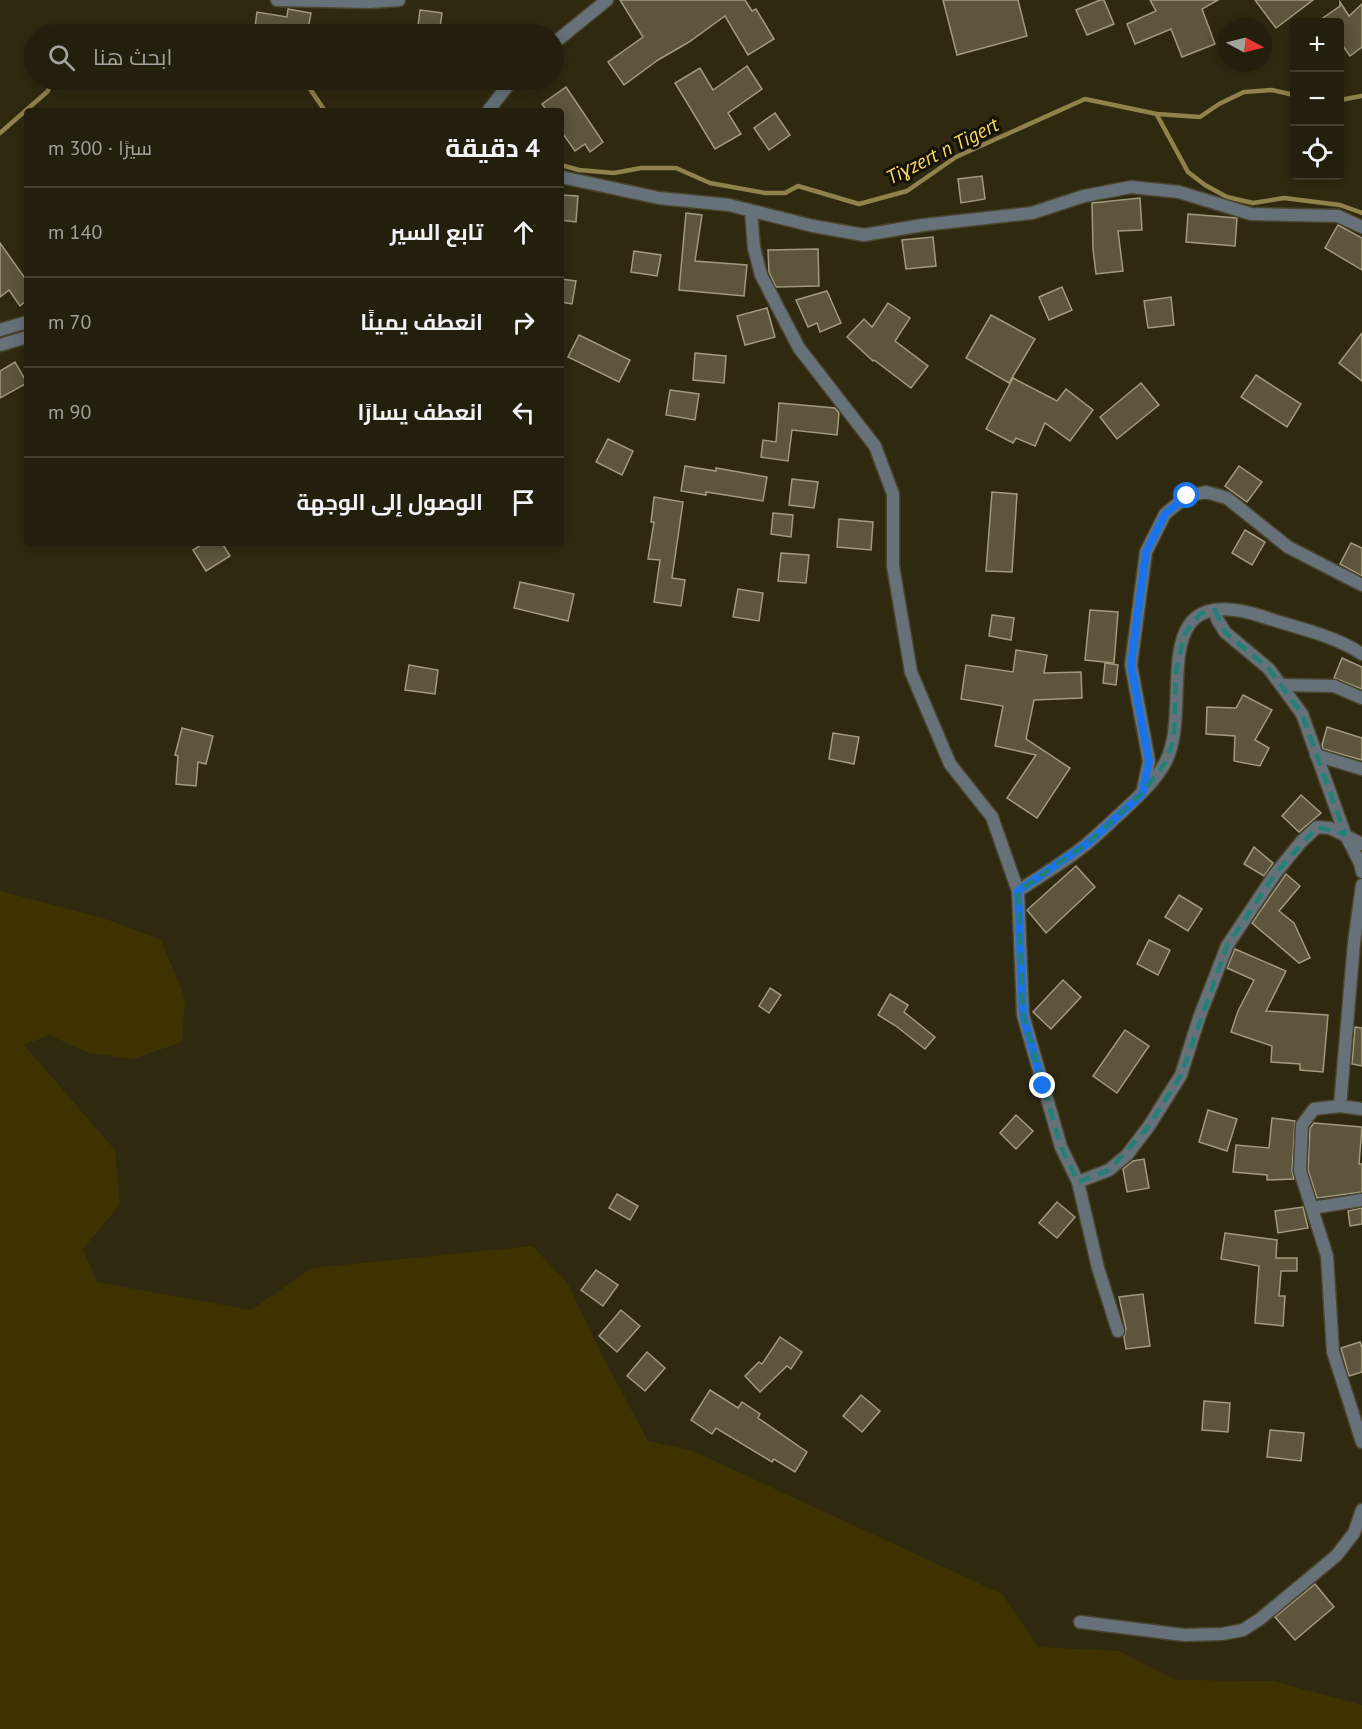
<!DOCTYPE html>
<html lang="ar">
<meta charset="utf-8">
<style>
:root{--surface:#231f0c;--page:#2b2715;--text:#f1f3f6;--muted:#a3a29d;--line:#403d2d}
body{margin:0;font-family:"PT Sans",Cairo,sans-serif;background:var(--page);color:var(--text);direction:rtl}
.controls{position:absolute;right:18px;top:18px;display:grid;overflow:hidden;border-radius:6px;box-shadow:0 3px 15px #0003}
.controls button{width:54px;height:54px;display:grid;place-items:center;padding:0;border:0;border-bottom:2px solid var(--line);background:var(--surface);color:var(--text);font:30px sans-serif}
.compass{position:absolute;left:1218px;top:18px;width:54px;height:54px;border-radius:50%;background:var(--surface);box-shadow:0 3px 15px #0003;rotate:97deg}
.stop{position:absolute;width:18px;height:18px;margin:-14px;border:4px solid #1a73e8;border-radius:50%;background:#fff}
.stop.end{background:#1a73e8;border-color:#fff;box-shadow:0 2px 6px #0008}
.list{margin:0;padding:0;list-style:none}
h2{display:flex;justify-content:space-between;align-items:center;height:78px;margin:0;padding:0 24px;font-size:26px}
h2 small{font-size:20px;font-weight:400;color:var(--muted)}
.list li{display:grid;grid-template-columns:39px 1fr auto;gap:18px;align-items:center;box-sizing:border-box;height:90px;padding:0 24px;border-top:2px solid var(--line)}
.list b{display:block;font-size:22px;white-space:nowrap}
.list em{font-size:20px;font-style:normal;color:var(--muted)}
.icon{flex:none;width:33px;height:33px;fill:none;stroke:currentColor;stroke-width:2;stroke-linecap:round;stroke-linejoin:round}
.map{position:relative;flex:none;width:1362px;height:1729px;overflow:hidden;direction:ltr}
.search{position:absolute;background:var(--surface);box-shadow:0 3px 15px #0003;left:24px;top:24px;width:540px;height:66px;display:flex;align-items:center;gap:15px;box-sizing:border-box;padding:0 21px;border-radius:33px;color:var(--muted);font-size:22px}
.panel{position:absolute;background:var(--surface);box-shadow:0 3px 15px #0003;left:24px;top:108px;width:540px;height:438px;border-radius:6px;direction:rtl}
.map>svg:first-child{display:block}
</style>
<div class="map">
<svg width="1362" height="1729" viewBox="0 0 1362 1729">
<rect width="100%" height="100%" fill="#2f2910"/>
<!-- green -->
<polygon fill="#3e3200" points="0,891 106,919 161,940 185,998 182,1042 133,1059 89,1053 49,1035 24,1045 115,1150 120,1204 83,1249 97,1282 251,1310 312,1268 532,1246 567,1282 601,1353 648,1441 693,1451 1002,1594 1038,1647 1119,1651 1176,1680 1273,1681 1362,1705 1362,1729 0,1729"/>
<g fill="none" stroke-linecap="round" stroke-linejoin="round">
<!-- stream -->
<g stroke="#90824b" stroke-width="4.5">
<polyline points="304,80 325,111"/>
<polyline points="1340,100 1362,96"/>
<polyline points="1157,115 1188,172 1205,185 1227,197 1253,203 1284,198 1340,205 1362,213"/>
<polyline points="0,133 48,91 51,80"/>
<polyline points="561,165 579,170 614,173 641,168 676,168 710,183 765,193 785,193 798,186 859,204 907,191 956,157 1085,99 1157,114 1200,117 1219,104 1244,92 1272,90 1294,95"/>
</g>
</g>
<!-- building -->
<g fill="#5d563d" stroke="#a19a7f" stroke-width="1.5">
<polygon points="620,0 745,0 752,11 756,9 774,39 748,55 725,16 689,42 658,60 624,85 608,62 643,37"/>
<polygon points="943,0 1018,0 1027,36 957,55"/>
<polygon points="1100,0 1104,0 1114,24 1087,35 1076,10"/>
<polygon points="1150,0 1218,0 1202,9 1215,44 1182,57 1171,29 1135,44 1127,24 1156,11"/>
<polygon points="1255,0 1313,0 1276,28"/>
<polygon points="1340,2 1349,16 1362,4 1362,47 1350,56 1340,42 1340,22 1317,22 1340,6"/>
<polygon points="288,9 311,13 307,34 254,34 257,12 287,17"/>
<polygon points="420,10 442,13 439,34 417,34"/>
<polygon points="747,66 762,89 728,113 741,134 715,149 675,83 700,68 713,90"/>
<polygon points="566,87 603,142 590,152 585,144 575,151 561,131 561,111 547,111 542,104"/>
<polygon points="775,113 790,135 769,150 754,128"/>
<polygon points="982,176 985,199 961,203 958,179"/>
<polygon points="561,195 578,196 576,222 561,220"/>
<polygon points="1140,198 1142,230 1118,231 1123,271 1096,274 1093,249 1092,203"/>
<polygon points="686,213 702,215 695,261 747,265 744,296 679,290"/>
<polygon points="1188,214 1237,218 1235,246 1186,242"/>
<polygon points="1338,225 1362,238 1362,270 1325,248"/>
<polygon points="933,237 936,266 906,269 902,240"/>
<polygon points="0,243 27,281 27,300 20,306 9,290 0,297"/>
<polygon points="818,249 819,286 776,287 769,272 768,250"/>
<polygon points="634,251 661,255 657,276 631,272"/>
<polygon points="561,279 576,281 572,304 561,302"/>
<polygon points="1062,287 1072,310 1049,320 1039,297"/>
<polygon points="827,291 841,323 820,332 817,323 808,327 796,300"/>
<polygon points="1171,297 1174,325 1148,328 1144,301"/>
<polygon points="888,303 910,318 895,341 928,366 911,388 874,360 873,361 847,337 864,319 872,327"/>
<polygon points="767,308 775,337 745,345 737,316"/>
<polygon points="991,315 1035,339 1009,383 966,358"/>
<polygon points="1362,333 1362,381 1339,363"/>
<polygon points="579,335 630,360 619,382 568,357"/>
<polygon points="695,353 726,356 724,383 693,380"/>
<polygon points="15,362 27,383 0,398 0,371"/>
<polygon points="1256,375 1301,404 1287,427 1241,397"/>
<polygon points="1013,378 1057,401 1066,389 1093,410 1070,441 1045,423 1035,446 1016,438 1013,443 986,429"/>
<polygon points="1141,383 1159,405 1117,439 1100,417"/>
<polygon points="670,390 699,394 695,420 666,415"/>
<polygon points="779,403 835,408 839,413 837,435 792,430 788,461 761,457 763,440 776,442"/>
<polygon points="608,439 633,451 622,475 596,462"/>
<polygon points="685,466 716,471 716,468 767,477 763,501 706,492 706,495 681,491"/>
<polygon points="1239,466 1262,482 1247,502 1225,486"/>
<polygon points="792,479 818,482 814,508 789,505"/>
<polygon points="992,492 1017,494 1012,572 986,571"/>
<polygon points="654,497 683,502 672,578 685,580 681,606 654,602 660,560 648,559 654,522 651,522"/>
<polygon points="773,513 793,515 791,537 771,534"/>
<polygon points="839,519 873,522 871,550 837,547"/>
<polygon points="1245,530 1265,542 1252,565 1232,553"/>
<polygon points="204,543 222,543 230,556 206,571 193,550"/>
<polygon points="1351,543 1362,548 1362,576 1340,564"/>
<polygon points="781,553 809,555 806,583 778,581"/>
<polygon points="520,582 574,594 568,621 514,608"/>
<polygon points="738,589 763,593 759,621 733,617"/>
<polygon points="1090,610 1118,612 1114,663 1085,660"/>
<polygon points="992,615 1014,618 1011,640 989,636"/>
<polygon points="1016,650 1047,655 1044,673 1081,672 1082,698 1034,700 1026,739 1070,768 1037,818 1007,798 1036,755 995,746 1003,706 961,699 966,665 1013,672"/>
<polygon points="1342,658 1362,667 1362,689 1334,678"/>
<polygon points="1105,663 1118,665 1116,685 1103,683"/>
<polygon points="409,665 438,670 435,694 405,690"/>
<polygon points="1243,695 1272,710 1255,740 1269,748 1260,766 1234,761 1235,736 1206,734 1207,707 1236,708"/>
<polygon points="1327,727 1362,738 1362,760 1323,749 1322,745"/>
<polygon points="182,728 213,736 206,764 198,762 196,786 176,784 178,756 175,755"/>
<polygon points="833,733 859,737 854,764 829,759"/>
<polygon points="1301,795 1321,813 1299,832 1282,816"/>
<polygon points="1254,847 1273,863 1264,876 1244,864"/>
<polygon points="1076,866 1095,887 1046,933 1027,910"/>
<polygon points="1286,874 1300,886 1279,911 1294,923 1310,958 1299,963 1252,923"/>
<polygon points="1179,895 1202,909 1188,931 1165,917"/>
<polygon points="1149,940 1170,950 1158,975 1137,964"/>
<polygon points="1235,949 1286,971 1266,1011 1328,1015 1323,1072 1300,1070 1300,1064 1271,1062 1272,1046 1231,1032 1238,1011 1254,980 1227,968"/>
<polygon points="1063,980 1081,997 1051,1029 1033,1012"/>
<polygon points="770,988 781,995 769,1013 759,1006"/>
<polygon points="890,994 908,1005 904,1012 935,1037 925,1049 896,1026 878,1015"/>
<polygon points="1355,1027 1362,1028 1362,1066 1352,1064"/>
<polygon points="1125,1030 1149,1046 1117,1093 1093,1076"/>
<polygon points="1208,1110 1237,1119 1227,1151 1199,1142"/>
<polygon points="1016,1115 1033,1131 1016,1149 1000,1133"/>
<polygon points="1272,1118 1295,1121 1292,1171 1294,1179 1267,1180 1267,1175 1233,1172 1236,1145 1269,1148"/>
<polygon points="1314,1123 1362,1127 1359,1164 1362,1164 1362,1192 1317,1198 1308,1170 1310,1128"/>
<polygon points="1144,1159 1149,1188 1127,1192 1123,1169 1133,1161"/>
<polygon points="617,1194 638,1206 630,1220 609,1208"/>
<polygon points="1057,1202 1075,1217 1057,1238 1039,1223"/>
<polygon points="1303,1207 1308,1228 1278,1233 1275,1211"/>
<polygon points="1362,1208 1362,1224 1350,1226 1348,1211"/>
<polygon points="1225,1233 1277,1240 1276,1258 1297,1258 1297,1271 1281,1271 1279,1296 1285,1296 1283,1326 1255,1323 1259,1266 1221,1259"/>
<polygon points="596,1270 618,1285 603,1306 581,1290"/>
<polygon points="1143,1294 1150,1346 1126,1349 1124,1337 1126,1329 1119,1297"/>
<polygon points="621,1310 640,1326 617,1352 599,1336"/>
<polygon points="780,1337 802,1352 791,1369 787,1366 760,1392 745,1376 759,1362 762,1364"/>
<polygon points="1360,1342 1362,1348 1362,1372 1349,1376 1341,1348"/>
<polygon points="647,1352 665,1368 645,1391 627,1376"/>
<polygon points="710,1390 738,1408 742,1402 760,1414 758,1418 807,1452 795,1472 774,1459 772,1462 716,1428 712,1434 691,1420"/>
<polygon points="861,1395 880,1411 862,1432 843,1416"/>
<polygon points="1204,1401 1230,1403 1228,1432 1202,1430"/>
<polygon points="1270,1430 1304,1433 1301,1461 1267,1457"/>
<polygon points="1315,1584 1334,1607 1295,1640 1275,1617"/>
</g>
<g fill="none" stroke-linecap="round" stroke-linejoin="round">
<defs>
<g id="minor">
<polyline points="277,0 370,2 399,0"/>
<polyline points="561,177 659,198 729,205 813,226 864,235 923,225 1032,213 1084,196 1131,187 1179,192 1251,214 1338,216 1362,227"/>
<polyline points="751,211 754,248 761,275 799,348 875,446 893,494 893,566 911,672 950,764 992,817 1018,891 1023,1015 1061,1147 1078,1182 1098,1268 1118,1331"/>
<polyline points="1215,610 1217,619 1225,632 1269,669 1302,714 1345,834 1360,863 1362,872"/>
<polyline points="1281,685 1334,686 1362,698"/>
<polyline points="1316,755 1362,769"/>
<polyline points="1143,789 1149,761 1131,665 1146,552 1165,514 1187,496 1206,492 1227,498 1288,547 1362,585"/>
<path d="M1018 891C1042 875 1068 860 1089 842 1101 832 1112 821 1123 811 1138 797 1155 781 1165 763 1196 707 1139 576 1264 617 1297 628 1333 635 1362 654"/>
<polyline points="1340,1106 1354,943 1362,885"/>
<polyline points="1362,1109 1340,1106 1314,1109 1302,1125 1300,1171 1327,1256 1333,1352 1362,1442"/>
<polyline points="1078,1182 1109,1170 1127,1155 1149,1126 1181,1075 1199,1018 1227,946 1275,874 1301,842 1317,827 1330,828 1362,844"/>
<polyline points="1312,1208 1362,1200"/>
<polyline points="1080,1622 1184,1635 1222,1634 1243,1630 1260,1619 1336,1556 1354,1533 1362,1510"/>
</g>
<g id="tertiary">
<polyline points="554,43 607,0"/>
<polyline points="488,111 512,80"/>
<polyline points="0,330 27,322"/>
<polyline points="0,345 27,337"/>
</g>
</defs>
<!-- minor casing -->
<use href="#minor" stroke="#4a452d" stroke-width="15"/>
<!-- tertiary casing -->
<use href="#tertiary" stroke="#4a452d" stroke-width="15"/>
<!-- minor -->
<use href="#minor" stroke="#677179" stroke-width="12"/>
<!-- tertiary -->
<use href="#tertiary" stroke="#677179" stroke-width="12"/>
</g>
<g fill="none" stroke-linecap="round" stroke-linejoin="round">
<!-- route -->
<polyline stroke="#1a73e8" stroke-width="8" points="1043,1086 1023,1015 1018,891 1088,843 1142,794 1149,761 1131,665 1146,552 1165,514 1187,496"/>
</g>
<!-- marked area -->
<path fill="none" stroke="#238077" stroke-width="4.5" stroke-dasharray="12 8" stroke-linejoin="round" d="M1215 610 1225 632 1269 669 1302 714 1345 834 1317 827 1275 874 1227 946 1181 1075 1149 1126 1109 1170 1078 1182 1061 1147 1023 1015 1018 891 1088 843 1142 793 1165 763 1174 740 1176 672 1185 633 1200 614Z"/>
<g text-anchor="middle" dominant-baseline="central" stroke-width="6" stroke-linejoin="round" paint-order="stroke">
<!-- water labels -->
<g font-size="20" font-style="italic" fill="#f8d95f" stroke="#141107">
<text transform="translate(942 151) rotate(-27)">Tiɣzert n Tigert</text>
</g>
</g>
</svg>
<div class="controls">
<button>+</button>
<button>−</button>
<button><svg class="icon" aria-label="locate" viewBox="0 0 24 24"><circle cx="12" cy="12" r="6"/><path d="M12 2v4M12 18v4M2 12h4M18 12h4"/></svg></button>
</div>
<svg class="compass" viewBox="-18 -18 36 36"><path d="M0-13l5 13h-10z" fill="#e53935"/><path d="M0 13l5-13h-10z" fill="#a3a29d"/></svg>
<div class="stop" style="left:1187px;top:496px"></div>
<div class="stop end" style="left:1043px;top:1086px"></div>
<div class="search"><svg class="icon" aria-label="search" viewBox="0 0 24 24"><circle cx="10" cy="10" r="6"/><path d="M15 15l6 6"/></svg>ابحث هنا</div>
<section class="panel">
<h2>4 دقيقة<small>سيرًا · 300 m</small></h2>
<ul class="list">
<li><svg class="icon" aria-label="ahead" viewBox="0 0 24 24"><path d="M12 20V5M6 11l6-6 6 6"/></svg><div><b>تابع السير</b></div><em>140 m</em></li>
<li><svg class="icon" aria-label="right" viewBox="0 0 24 24"><path d="M7 20v-9h11M14 6l5 5-5 5"/></svg><div><b>انعطف يمينًا</b></div><em>70 m</em></li>
<li><svg class="icon" aria-label="left" viewBox="0 0 24 24"><path d="M17 20v-9H6M10 6l-5 5 5 5"/></svg><div><b>انعطف يسارًا</b></div><em>90 m</em></li>
<li><svg class="icon" aria-label="arrive" viewBox="0 0 24 24"><path d="M6 21V4h12l-3 4 3 4H6"/></svg><div><b>الوصول إلى الوجهة</b></div></li>
</ul>
</section>
</div>
